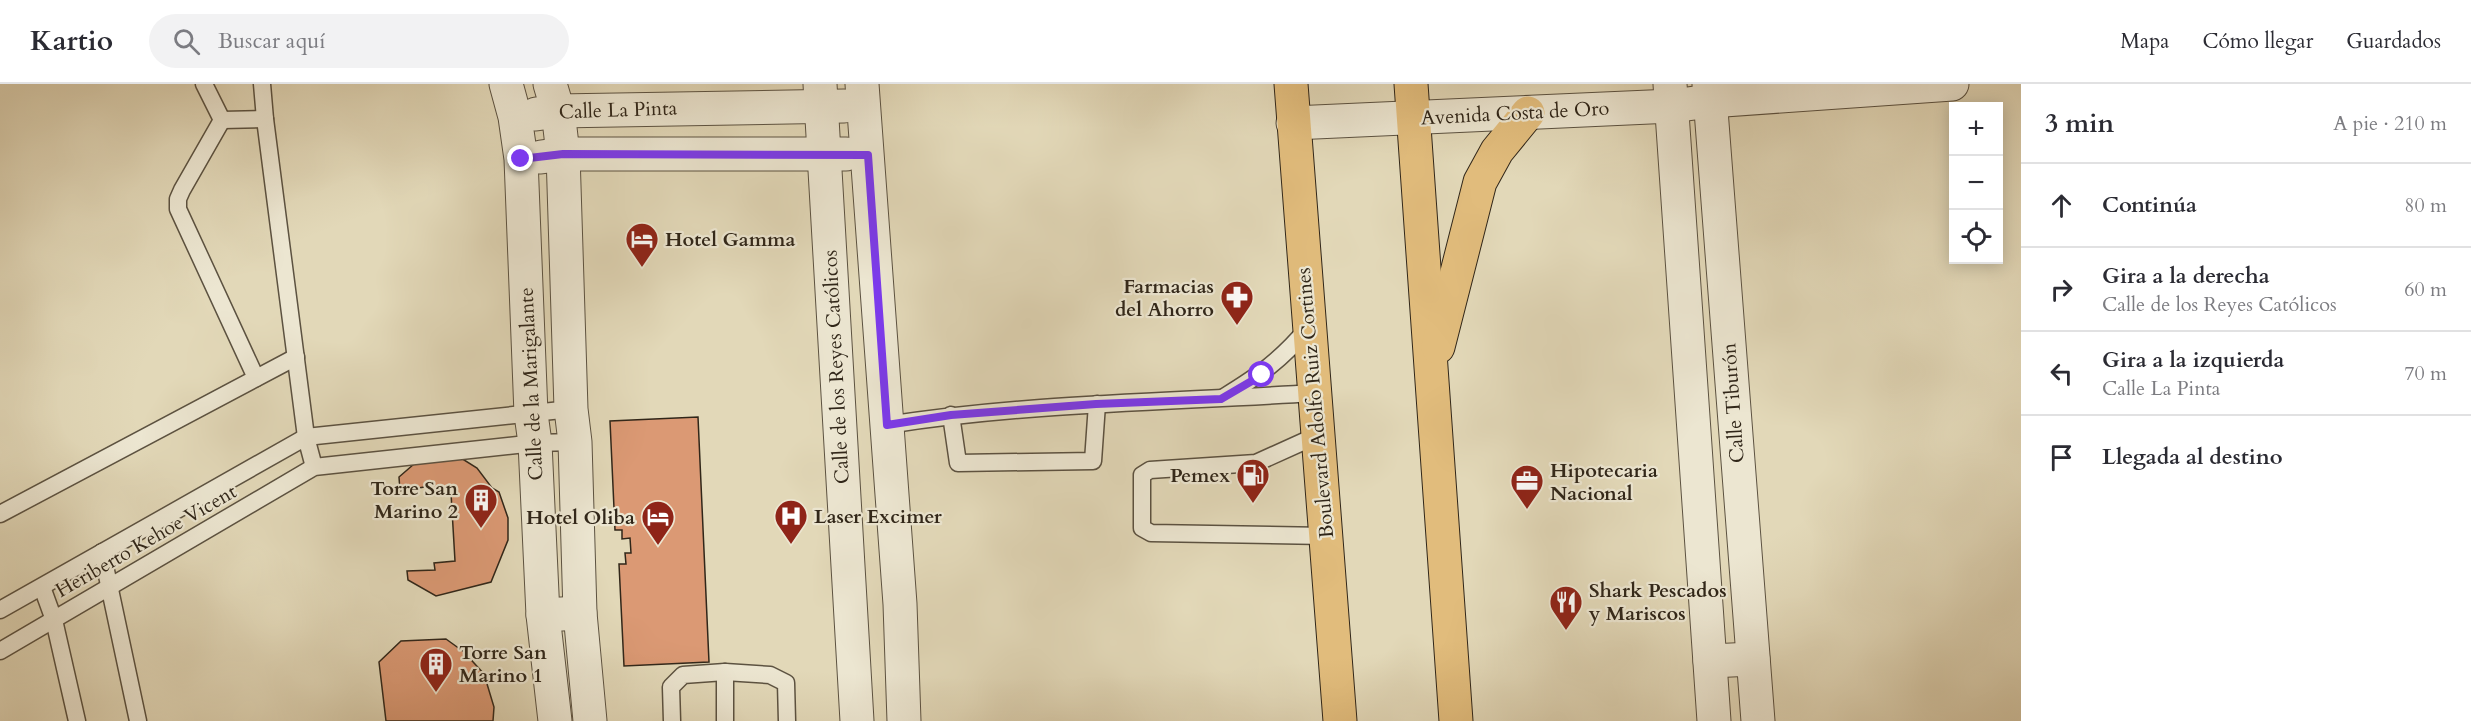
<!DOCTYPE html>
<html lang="es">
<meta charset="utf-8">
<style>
:root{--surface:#fff;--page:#f2f2f3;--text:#2b2b33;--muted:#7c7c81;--line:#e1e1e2}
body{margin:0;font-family:Cardo,serif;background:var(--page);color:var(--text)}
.controls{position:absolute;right:18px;top:18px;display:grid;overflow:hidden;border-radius:0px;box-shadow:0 3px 15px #0003}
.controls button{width:54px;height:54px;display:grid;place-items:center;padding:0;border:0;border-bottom:2px solid var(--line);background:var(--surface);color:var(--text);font:30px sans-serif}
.stop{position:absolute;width:18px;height:18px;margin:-14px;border:4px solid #7c3aed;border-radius:50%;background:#fff}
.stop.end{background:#7c3aed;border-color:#fff;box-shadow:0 2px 6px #0008}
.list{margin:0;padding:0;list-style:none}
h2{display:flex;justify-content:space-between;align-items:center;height:78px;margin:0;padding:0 24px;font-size:26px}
h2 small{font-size:20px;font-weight:400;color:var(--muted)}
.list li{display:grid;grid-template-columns:39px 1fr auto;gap:18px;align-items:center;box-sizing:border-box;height:84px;padding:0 24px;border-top:2px solid var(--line)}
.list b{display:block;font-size:22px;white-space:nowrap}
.list p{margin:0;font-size:20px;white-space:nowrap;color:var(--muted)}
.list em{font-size:20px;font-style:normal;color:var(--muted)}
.icon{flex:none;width:33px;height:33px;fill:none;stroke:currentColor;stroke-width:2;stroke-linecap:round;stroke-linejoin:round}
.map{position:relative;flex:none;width:2021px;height:637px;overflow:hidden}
header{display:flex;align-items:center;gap:36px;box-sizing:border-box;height:84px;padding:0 30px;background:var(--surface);border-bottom:2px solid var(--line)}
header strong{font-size:28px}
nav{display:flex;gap:33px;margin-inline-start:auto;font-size:21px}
.search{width:420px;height:54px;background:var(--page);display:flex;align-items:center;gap:15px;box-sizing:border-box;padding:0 21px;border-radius:33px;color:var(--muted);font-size:22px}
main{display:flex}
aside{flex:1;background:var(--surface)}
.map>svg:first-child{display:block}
</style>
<header>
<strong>Kartio</strong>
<div class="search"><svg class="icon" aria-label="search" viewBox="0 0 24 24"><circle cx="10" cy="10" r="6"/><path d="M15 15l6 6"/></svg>Buscar aquí</div>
<nav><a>Mapa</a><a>Cómo llegar</a><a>Guardados</a></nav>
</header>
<main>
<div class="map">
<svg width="2021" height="637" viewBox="0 0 2021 637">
<rect width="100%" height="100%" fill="#e2d8b8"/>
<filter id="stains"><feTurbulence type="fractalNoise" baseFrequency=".00333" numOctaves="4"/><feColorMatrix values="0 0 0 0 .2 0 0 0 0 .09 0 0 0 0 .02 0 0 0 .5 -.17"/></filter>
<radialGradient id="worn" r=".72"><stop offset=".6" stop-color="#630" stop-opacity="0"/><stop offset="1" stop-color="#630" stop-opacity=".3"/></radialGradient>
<!-- building -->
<g fill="#db9974" stroke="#302619" stroke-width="1.5">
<polygon points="698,333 709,578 624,582 619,480 626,480 625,469 631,469 630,454 622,455 622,446 615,446 610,337"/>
<polygon points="421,374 461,374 477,384 492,404 499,408 508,434 508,456 491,498 436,512 408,496 407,487 435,486 434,479 455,477 451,409 431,409 431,402 400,407 399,393"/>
<polygon points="446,555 464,568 484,590 494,623 493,637 386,637 379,578 401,557"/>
</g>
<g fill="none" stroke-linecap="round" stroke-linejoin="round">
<defs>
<g id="service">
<polyline points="204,0 222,36 182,106 178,115 178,125 256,294"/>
<polyline points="262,0 265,35 306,353 314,383"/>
<polyline points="222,36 265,35"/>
<path d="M1224 313C1260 291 1281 276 1308 244"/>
<polyline points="951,331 958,379 1093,377 1097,320"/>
<path d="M887 341C1028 319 1172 318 1314 309"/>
<polyline points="1318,351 1256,379 1150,386 1142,391 1142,444 1151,449 1326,452"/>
<polyline points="0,430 296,273"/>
<polyline points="102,468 138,637"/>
<polyline points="42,503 54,536 77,637"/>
<polyline points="0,526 306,353 571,325"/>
<polyline points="0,567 314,383 535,359 575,358"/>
<polyline points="672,637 671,603 683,591 725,588 770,591 786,599 787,637"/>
<polyline points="725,637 725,588"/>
</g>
<g id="minor">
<polyline points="506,0 515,33 521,75 531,330 535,359 543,531 555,637"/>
<polyline points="550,0 558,27 563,70 571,325 575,358 580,529 590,637"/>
<polyline points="820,0 857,637"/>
<polyline points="862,0 900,520 904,637"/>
<polyline points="1670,0 1714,637"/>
<polyline points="1709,0 1758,637"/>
<polyline points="536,30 558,27 844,22"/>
<polyline points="541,73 563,70 846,70"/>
</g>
<g id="tertiary">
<polyline points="1293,39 1672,22 1710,17 1952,0"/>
<polyline points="543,531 580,529"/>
<polyline points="1710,577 1753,575"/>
</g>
<g id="primary">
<polyline points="1291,0 1340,637"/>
<polyline points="1411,0 1456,637"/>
<polyline points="1438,263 1480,98 1497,67 1528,29"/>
</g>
</defs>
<!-- service casing -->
<use href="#service" stroke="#5c5241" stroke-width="19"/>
<!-- minor casing -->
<use href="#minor" stroke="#5c5241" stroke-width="35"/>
<!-- tertiary casing -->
<use href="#tertiary" stroke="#5c5241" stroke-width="35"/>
<!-- primary casing -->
<use href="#primary" stroke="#302619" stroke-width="35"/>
<!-- service -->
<use href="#service" stroke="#ece6d1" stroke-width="16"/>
<!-- minor -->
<use href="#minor" stroke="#ece6d1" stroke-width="33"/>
<!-- tertiary -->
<use href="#tertiary" stroke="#ece6d1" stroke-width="33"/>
<!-- primary -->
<use href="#primary" stroke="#e1bc7c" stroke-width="33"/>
</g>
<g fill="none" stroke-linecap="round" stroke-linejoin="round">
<!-- route -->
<polyline stroke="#7c3aed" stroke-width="8" points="521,75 563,70 868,71 887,341 951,331 1096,320 1221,315 1262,291"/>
</g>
<!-- icons -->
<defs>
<symbol id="hotel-pin" viewBox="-11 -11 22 30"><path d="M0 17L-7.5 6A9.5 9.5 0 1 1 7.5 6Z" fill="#8f2418" stroke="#ece6d1"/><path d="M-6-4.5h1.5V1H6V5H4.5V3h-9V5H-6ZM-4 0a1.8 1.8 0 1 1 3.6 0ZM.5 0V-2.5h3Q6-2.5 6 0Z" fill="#fff"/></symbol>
<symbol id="pharmacy-pin" viewBox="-11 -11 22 30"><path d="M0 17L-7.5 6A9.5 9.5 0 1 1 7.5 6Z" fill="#8f2418" stroke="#ece6d1"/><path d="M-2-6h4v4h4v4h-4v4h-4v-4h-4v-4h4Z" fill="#fff"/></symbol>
<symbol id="fuel-pin" viewBox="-11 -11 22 30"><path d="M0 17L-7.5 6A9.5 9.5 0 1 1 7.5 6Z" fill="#8f2418" stroke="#ece6d1"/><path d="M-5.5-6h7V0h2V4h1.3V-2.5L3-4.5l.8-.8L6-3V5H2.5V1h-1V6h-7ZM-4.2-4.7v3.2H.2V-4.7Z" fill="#fff"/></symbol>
<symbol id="office-pin" viewBox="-11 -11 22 30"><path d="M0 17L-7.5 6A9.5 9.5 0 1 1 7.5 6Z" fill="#8f2418" stroke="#ece6d1"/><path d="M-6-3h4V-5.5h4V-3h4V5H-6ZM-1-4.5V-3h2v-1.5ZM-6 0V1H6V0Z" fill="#fff"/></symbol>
<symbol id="building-pin" viewBox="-11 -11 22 30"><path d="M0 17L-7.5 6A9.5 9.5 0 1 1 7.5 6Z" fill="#8f2418" stroke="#ece6d1"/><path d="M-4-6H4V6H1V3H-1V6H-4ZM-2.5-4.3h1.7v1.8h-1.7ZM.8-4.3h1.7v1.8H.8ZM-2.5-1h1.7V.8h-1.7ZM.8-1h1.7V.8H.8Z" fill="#fff"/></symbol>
<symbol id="hospital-pin" viewBox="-11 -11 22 30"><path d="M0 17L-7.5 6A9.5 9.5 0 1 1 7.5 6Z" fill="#8f2418" stroke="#ece6d1"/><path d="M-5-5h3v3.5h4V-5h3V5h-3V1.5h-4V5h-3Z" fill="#fff"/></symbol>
<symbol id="restaurant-pin" viewBox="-11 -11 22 30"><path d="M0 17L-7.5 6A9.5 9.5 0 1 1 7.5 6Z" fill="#8f2418" stroke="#ece6d1"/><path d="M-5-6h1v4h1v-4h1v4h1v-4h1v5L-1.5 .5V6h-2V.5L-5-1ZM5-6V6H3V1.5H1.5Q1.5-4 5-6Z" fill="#fff"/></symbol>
</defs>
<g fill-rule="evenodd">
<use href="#hotel-pin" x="623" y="136" width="38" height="52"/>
<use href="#pharmacy-pin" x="1218" y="194" width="38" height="52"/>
<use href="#fuel-pin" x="1234" y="372" width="38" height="52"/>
<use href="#office-pin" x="1508" y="378" width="38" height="52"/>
<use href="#building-pin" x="462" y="397" width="38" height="52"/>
<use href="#hospital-pin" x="772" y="413" width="38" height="52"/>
<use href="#hotel-pin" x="639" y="414" width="38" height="52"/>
<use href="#restaurant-pin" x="1547" y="499" width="38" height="52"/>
<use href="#building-pin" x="417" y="561" width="38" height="52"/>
</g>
<g text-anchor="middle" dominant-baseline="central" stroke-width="4.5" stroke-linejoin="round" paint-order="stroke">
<!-- street labels -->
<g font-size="20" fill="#302619" stroke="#ece6d1">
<text transform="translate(618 26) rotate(-2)">Calle La Pinta</text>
<text transform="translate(1515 29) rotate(-3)">Avenida Costa de Oro</text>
<text transform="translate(836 283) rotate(-93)">Calle de los Reyes Católicos</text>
<text transform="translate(531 300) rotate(-93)">Calle de la Marigalante</text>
<text transform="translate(1315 319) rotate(-95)">Boulevard Adolfo Ruiz Cortines</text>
<text transform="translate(1733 319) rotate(-94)">Calle Tiburón</text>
<text transform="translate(146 457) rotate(-30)">Heriberto Kehoe Vicent</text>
</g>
<!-- poi labels -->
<g font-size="20" font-weight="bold" fill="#302619" stroke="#ece6d1" text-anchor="start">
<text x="665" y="155">Hotel Gamma</text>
<text x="1214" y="202" text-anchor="end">Farmacias<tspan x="1214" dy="23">del Ahorro</tspan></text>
<text x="1550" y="386">Hipotecaria<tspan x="1550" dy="23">Nacional</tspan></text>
<text x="1230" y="391" text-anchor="end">Pemex</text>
<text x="458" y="404" text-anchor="end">Torre San<tspan x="458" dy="23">Marino 2</tspan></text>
<text x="814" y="432">Laser Excimer</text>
<text x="635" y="433" text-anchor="end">Hotel Oliba</text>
<text x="1589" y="506">Shark Pescados<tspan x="1589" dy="23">y Mariscos</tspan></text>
<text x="459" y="568">Torre San<tspan x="459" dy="23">Marino 1</tspan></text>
</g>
</g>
<rect width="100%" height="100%" filter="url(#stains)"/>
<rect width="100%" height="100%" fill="url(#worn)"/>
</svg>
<div class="controls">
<button>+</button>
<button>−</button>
<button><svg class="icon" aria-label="locate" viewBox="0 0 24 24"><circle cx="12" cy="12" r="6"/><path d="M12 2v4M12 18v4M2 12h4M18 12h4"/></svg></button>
</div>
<div class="stop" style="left:1262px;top:291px"></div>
<div class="stop end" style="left:521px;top:75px"></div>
</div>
<aside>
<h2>3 min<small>A pie · 210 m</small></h2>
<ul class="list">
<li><svg class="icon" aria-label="ahead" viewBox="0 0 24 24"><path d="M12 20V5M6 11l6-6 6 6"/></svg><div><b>Continúa</b></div><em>80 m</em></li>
<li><svg class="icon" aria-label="right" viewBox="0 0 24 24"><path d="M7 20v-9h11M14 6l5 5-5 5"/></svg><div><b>Gira a la derecha</b><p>Calle de los Reyes Católicos</p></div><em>60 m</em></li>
<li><svg class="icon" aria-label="left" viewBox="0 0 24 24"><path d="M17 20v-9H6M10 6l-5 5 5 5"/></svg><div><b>Gira a la izquierda</b><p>Calle La Pinta</p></div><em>70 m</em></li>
<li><svg class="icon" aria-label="arrive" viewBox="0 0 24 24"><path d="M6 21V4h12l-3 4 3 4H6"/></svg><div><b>Llegada al destino</b></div></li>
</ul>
</aside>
</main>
